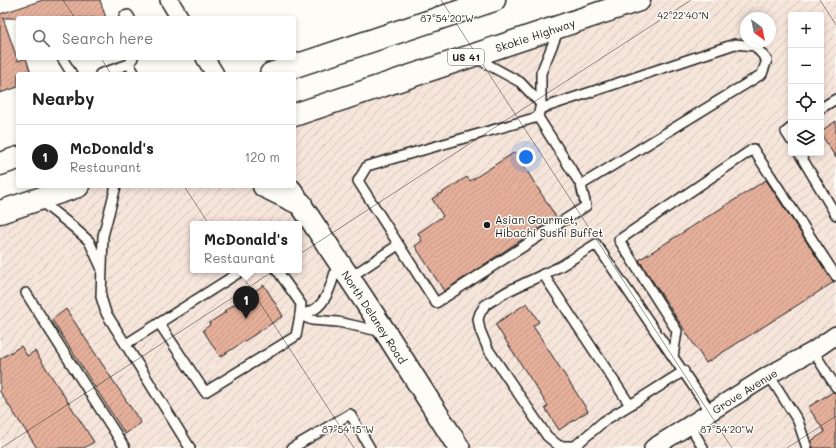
<!DOCTYPE html>
<meta charset="utf-8">
<style>
:root{--surface:#fff;--page:#f2f2f2;--text:#222;--muted:#767676;--line:#e0e0e0;--accent:#1c1c1c}
body{margin:0;font-family:Mali,sans-serif;background:var(--page);color:var(--text)}
.controls{position:absolute;right:12px;top:12px;display:grid;overflow:hidden;border-radius:4px;box-shadow:0 2px 6px #0003}
.controls button{width:36px;height:36px;display:grid;place-items:center;padding:0;border:0;border-bottom:1px solid var(--line);background:var(--surface);color:var(--text);font:20px sans-serif}
.compass{position:absolute;left:740px;top:12px;width:36px;height:36px;border-radius:50%;background:var(--surface);box-shadow:0 2px 6px #0003;rotate:147deg}
.you{position:absolute;left:526px;top:157px;width:14px;height:14px;margin:-10px;border:3px solid #fff;border-radius:50%;background:#1a73e8;box-shadow:0 0 0 6px #1a73e833}
.badge{display:grid;place-items:center;width:26px;height:26px;border-radius:50%;background:var(--accent);color:#fff;font-size:13px;font-weight:700}
.pin{position:absolute;translate:-50% -33px;filter:drop-shadow(0 1px 2px #0008)}
.pin::after{content:'';position:absolute;top:21px;width:14px;height:12px;background:inherit;clip-path:polygon(0 0,100% 0,50% 100%)}
.popup{position:absolute;left:190px;top:221px;width:112px;height:52px;box-sizing:border-box;display:grid;place-content:center;border-radius:4px;background:var(--surface);filter:drop-shadow(0 1px 3px #0005);font-size:13px;white-space:nowrap;color:var(--muted)}
.popup b{font-size:15px;color:var(--text)}
.popup::after{content:'';position:absolute;left:50%;top:100%;margin-left:-8px;border:8px solid transparent;border-top-color:var(--surface)}
.list{margin:0;padding:0;list-style:none}
h2{display:flex;justify-content:space-between;align-items:center;height:52px;margin:0;padding:0 16px;font-size:17px}
h2 small{font-size:13px;font-weight:400;color:var(--muted)}
.list li{display:grid;grid-template-columns:26px 1fr auto;gap:12px;align-items:center;box-sizing:border-box;height:64px;padding:0 16px;border-top:1px solid var(--line)}
.list b{display:block;font-size:15px;white-space:nowrap}
.list p{margin:0;font-size:13px;white-space:nowrap;color:var(--muted)}
.list em{font-size:13px;font-style:normal;color:var(--muted)}
.icon{flex:none;width:22px;height:22px;fill:none;stroke:currentColor;stroke-width:2;stroke-linecap:round;stroke-linejoin:round}
.map{position:relative;flex:none;width:836px;height:448px;overflow:hidden}
.search{position:absolute;background:var(--surface);box-shadow:0 2px 6px #0003;left:16px;top:16px;width:280px;height:44px;display:flex;align-items:center;gap:10px;box-sizing:border-box;padding:0 14px;border-radius:4px;color:var(--muted);font-size:15px}
.panel{position:absolute;background:var(--surface);box-shadow:0 2px 6px #0003;left:16px;top:72px;width:280px;height:116px;border-radius:4px}
.map>svg:first-child{display:block}
</style>
<div class="map">
<svg width="836" height="448" viewBox="0 0 836 448">
<defs>
<pattern id="industrial-furrows" width="10" height="10" patternUnits="userSpaceOnUse"><rect width="10" height="10" fill="#f6e5db"/><path d="M-1 1l2-2M0 10L10 0M9 11l2-2" fill="none" stroke="#d2c4bb"/></pattern>
<pattern id="building-hatch" width="6" height="6" patternUnits="userSpaceOnUse"><rect width="6" height="6" fill="#e5af9a"/><path d="M-1 1l2-2M0 6l6-6M5 7l2-2" fill="none" stroke="#c49684"/></pattern>
</defs>
<rect width="100%" height="100%" fill="#fdfcf7"/>
<filter id="ink" filterUnits="userSpaceOnUse"><feTurbulence type="fractalNoise" baseFrequency=".025" numOctaves="2"/><feDisplacementMap in="SourceGraphic" scale="8" xChannelSelector="R" yChannelSelector="G"/><feConvolveMatrix kernelMatrix="1 2 1 2 8 2 1 2 1" color-interpolation-filters="sRGB"/></filter>
<g filter="url(#ink)">
<!-- industrial -->
<path fill="url(#industrial-furrows)" fill-rule="evenodd" d="M636 0H836V448H0V212L78 186H294V115ZM791 15H821V153H791ZM746 18H770V42H746ZM193 224H299V270H193Z"/>
<!-- building -->
<g fill="url(#building-hatch)" stroke="#1c1c1c">
<polygon points="43,0 100,0 106,18 3,18 18,61 26,58 31,74 18,74 18,87 0,93 0,14"/>
<polygon points="836,121 836,158 821,134 821,131"/>
<polygon points="515,152 556,217 444,291 415,246 422,241 418,233 443,216 432,199 467,177 470,181"/>
<polygon points="766,180 831,279 834,282 706,363 639,260"/>
<polygon points="264,285 283,316 220,357 203,330 210,325 209,323 226,312 224,311"/>
<polygon points="527,303 539,322 533,326 588,411 559,430 545,408 548,406 495,324"/>
<polygon points="66,309 141,423 125,434 52,320"/>
<polygon points="21,346 27,356 35,351 94,442 84,448 37,448 0,392 0,359"/>
<polygon points="833,392 836,393 836,448 813,448 811,441 825,432 808,407"/>
</g>
<g fill="none" stroke-linecap="round" stroke-linejoin="round">
<defs>
<g id="service">
<polyline points="124,16 128,15 130,18"/>
<polyline points="474,57 520,82 541,104"/>
<polyline points="62,58 72,74"/>
<polyline points="129,64 135,74"/>
<polyline points="100,74 129,64 133,58"/>
<polyline points="821,108 836,99"/>
<polyline points="540,109 735,44 755,46 767,60 762,74 581,185"/>
<polyline points="538,117 581,185 586,206 436,303 358,181 367,166 538,117 541,104 541,73 559,29"/>
<polyline points="791,128 786,132 791,140"/>
<polyline points="799,153 836,215"/>
<polyline points="116,186 103,236 101,297 106,313 190,448"/>
<polyline points="39,200 72,226 89,241 101,267"/>
<polyline points="543,274 630,405 684,371"/>
<polyline points="349,278 398,245"/>
<polyline points="26,293 125,448"/>
<polyline points="300,315 312,320 338,322 383,332"/>
<path d="M300 315C305 313 311 312 315 309 329 300 333 277 338 263"/>
<polyline points="159,323 205,392 296,336 300,315 301,304 277,270"/>
<polyline points="126,344 243,270"/>
<polyline points="813,351 836,387"/>
<polyline points="769,375 798,421 807,448"/>
<polyline points="630,405 604,421 575,446 559,446 547,436 488,349 480,330 478,319 480,313 485,305 508,291 561,266 596,244 673,357"/>
<polyline points="711,412 673,357 677,331 619,240 753,149 836,276"/>
<polyline points="690,425 703,448"/>
<polyline points="292,448 350,414 370,448"/>
</g>
<g id="minor">
<polyline points="169,0 180,18"/>
<polyline points="205,58 215,74"/>
<path id="s1" d="M653 448 769 375 813 351 836 335"/>
</g>
<g id="tertiary">
<path id="s2" d="M291 190 386 333 459 448"/>
</g>
<g id="trunk">
<polyline points="271,74 494,0"/>
<path id="s3" d="M294 115 639 0"/>
<polyline points="0,164 18,158"/>
<polyline points="264,186 301,204"/>
<polyline points="0,212 78,186"/>
</g>
</defs>
<!-- service casing -->
<use href="#service" stroke="#1c1c1c" stroke-width="12"/>
<!-- minor casing -->
<use href="#minor" stroke="#1c1c1c" stroke-width="20"/>
<!-- tertiary casing -->
<use href="#tertiary" stroke="#1c1c1c" stroke-width="24"/>
<!-- trunk casing -->
<use href="#trunk" stroke="#1c1c1c" stroke-width="25"/>
<!-- service -->
<use href="#service" stroke="#fdfcf7" stroke-width="9"/>
<!-- minor -->
<use href="#minor" stroke="#fdfcf7" stroke-width="17"/>
<!-- tertiary -->
<use href="#tertiary" stroke="#fdfcf7" stroke-width="21"/>
<!-- trunk -->
<use href="#trunk" stroke="#fdfcf7" stroke-width="22"/>
</g>
</g>
<!-- ticks -->
<path fill="none" stroke="#1c1c1c" stroke-width="1" stroke-opacity="0.45" d="M63 0 75 18M441 0 732 448M820 0 836 25M101 58 111 74M184 186 354 448M1 448 691 0M787 448 836 416"/>
<!-- markers -->
<circle fill="#1c1c1c" stroke="#fdfcf7" stroke-width="1.5" cx="487" cy="225" r="4"/>
<g text-anchor="middle" dominant-baseline="central" stroke-width="3" stroke-linejoin="round" paint-order="stroke">
<!-- shield labels -->
<rect fill="#fdfcf7" stroke="#605f5e" stroke-width="1" x="448" y="49" width="36" height="16" rx="3"/>
<g font-size="10" font-weight="bold" fill="#1c1c1c">
<text x="466" y="57">US 41</text>
</g>
<!-- street labels -->
<g font-size="11" fill="#1c1c1c" stroke="#fdfcf7">
<text stroke="none"><textPath href="#s3" startOffset="254">Skokie Highway</textPath></text>
<text stroke="none"><textPath href="#s2" startOffset="152">North Delaney Road</textPath></text>
<text stroke="none"><textPath href="#s1" startOffset="108">Grove Avenue</textPath></text>
</g>
<!-- poi labels -->
<g font-size="11" fill="#1c1c1c" stroke="#fdfcf7" text-anchor="start">
<text x="495" y="219">Asian Gourmet,<tspan x="495" dy="13">Hibachi Sushi Buffet</tspan></text>
</g>
</g>
<g font-size="10" text-anchor="middle" fill="#1c1c1c" stroke="#fdfcf7" stroke-width="3" stroke-linejoin="round" paint-order="stroke">
<text x="683" y="19">42°22'40"N</text>
<text x="447" y="22">87°54'20"W</text>
<text x="348" y="433">87°54'15"W</text>
<text x="727" y="433">87°54'20"W</text>
</g>
</svg>
<div class="controls">
<button>+</button>
<button>−</button>
<button><svg class="icon" aria-label="locate" viewBox="0 0 24 24"><circle cx="12" cy="12" r="6"/><path d="M12 2v4M12 18v4M2 12h4M18 12h4"/></svg></button>
<button><svg class="icon" aria-label="layers" viewBox="0 0 24 24"><path d="M12 4l9 5-9 5-9-5zM3 14l9 5 9-5"/></svg></button>
</div>
<svg class="compass" viewBox="-18 -18 36 36"><path d="M0-13l5 13h-10z" fill="#e53935"/><path d="M0 13l5-13h-10z" fill="#767676"/></svg>
<div class="you"></div>
<div class="pin badge" style="left:246px;top:319px">1</div>
<div class="popup"><b>McDonald's</b>Restaurant</div>
<div class="search"><svg class="icon" aria-label="search" viewBox="0 0 24 24"><circle cx="10" cy="10" r="6"/><path d="M15 15l6 6"/></svg>Search here</div>
<section class="panel">
<h2>Nearby<small></small></h2>
<ul class="list">
<li><span class="badge">1</span><div><b>McDonald's</b><p>Restaurant</p></div><em>120 m</em></li>
</ul>
</section>
</div>
